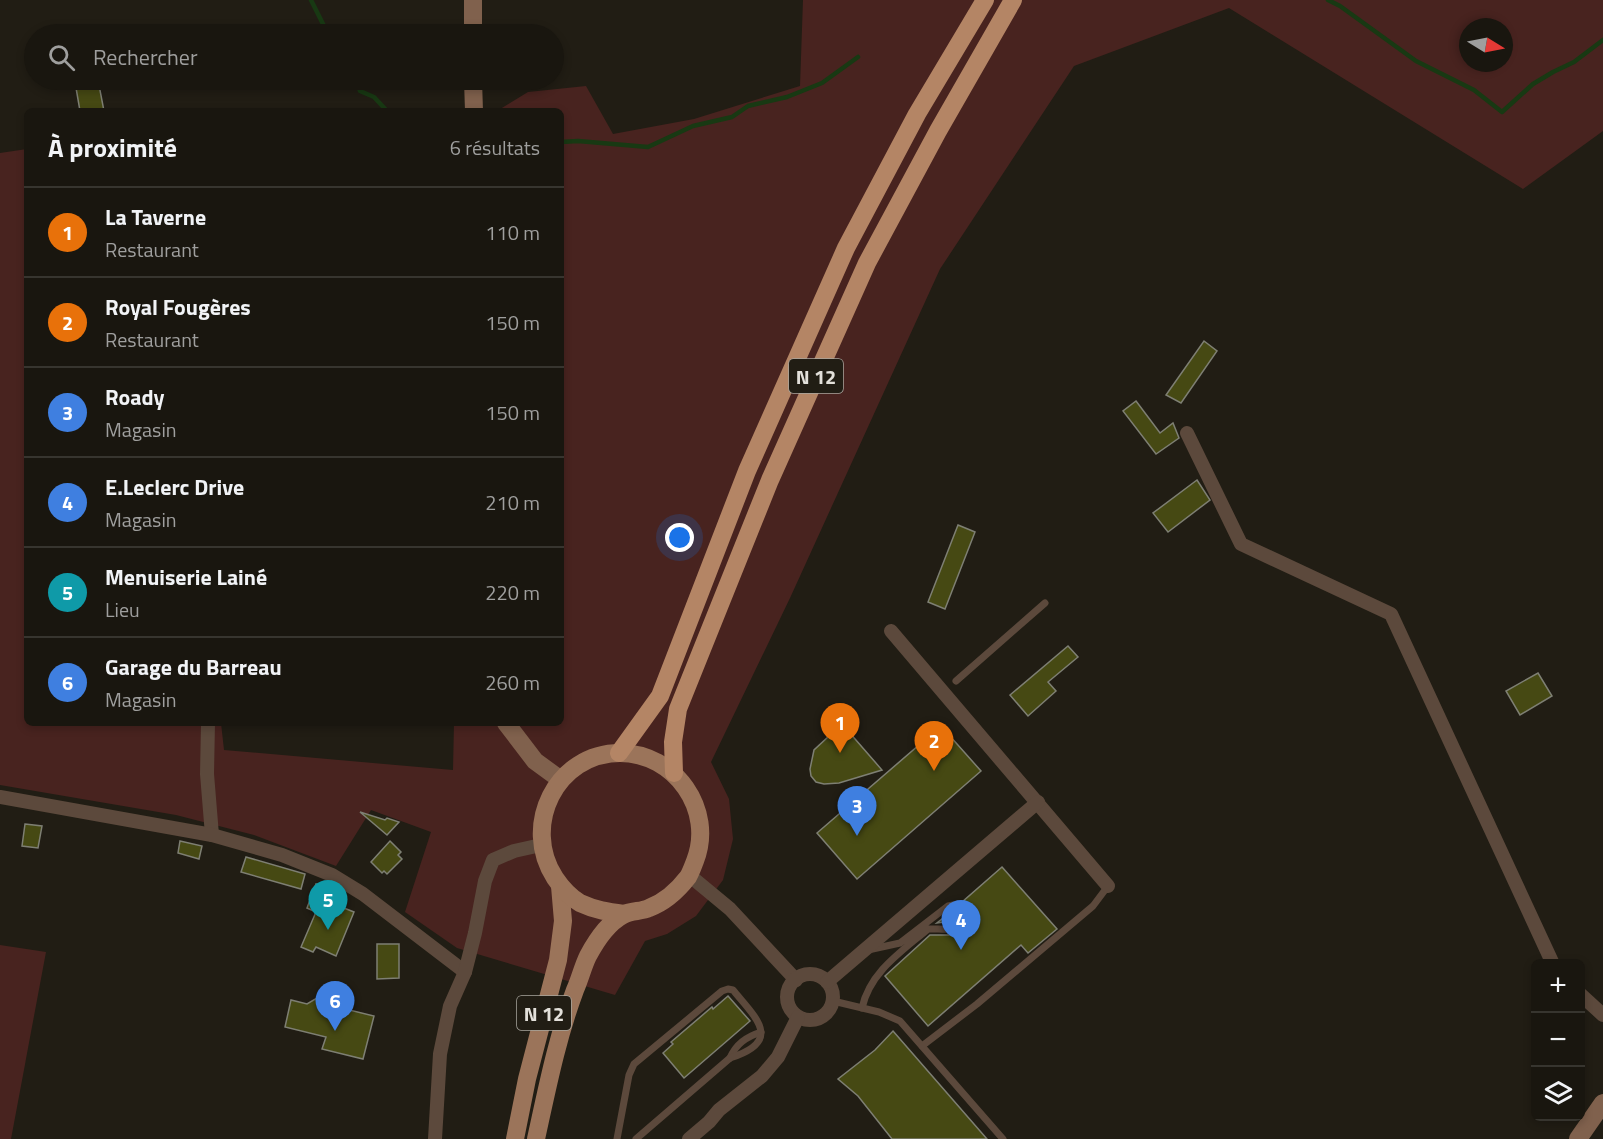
<!DOCTYPE html>
<html lang="fr">
<meta charset="utf-8">
<style>
:root{--surface:#19160f;--page:#26231d;--text:#f1f3f6;--muted:#9f9f9e;--line:#37352f;--accent:#0b8043}
body{margin:0;font-family:"Titillium Web",sans-serif;background:var(--page);color:var(--text)}
.controls{position:absolute;right:18px;bottom:18px;display:grid;overflow:hidden;border-radius:9px;box-shadow:0 3px 9px #0003}
.controls button{width:54px;height:54px;display:grid;place-items:center;padding:0;border:0;border-bottom:2px solid var(--line);background:var(--surface);color:var(--text);font:30px sans-serif}
.compass{position:absolute;left:1459px;top:18px;width:54px;height:54px;border-radius:50%;background:var(--surface);box-shadow:0 3px 9px #0003;rotate:100deg}
.you{position:absolute;left:680px;top:538px;width:21px;height:21px;margin:-15px;border:4px solid #fff;border-radius:50%;background:#1a73e8;box-shadow:0 0 0 9px #1a73e833}
.badge{display:grid;place-items:center;width:39px;height:39px;border-radius:50%;background:var(--accent);color:#fff;font-size:20px;font-weight:700}
.pin{position:absolute;translate:-50% -50px;filter:drop-shadow(0 2px 3px #0008)}
.pin::after{content:'';position:absolute;top:32px;width:21px;height:18px;background:inherit;clip-path:polygon(0 0,100% 0,50% 100%)}
.list{margin:0;padding:0;list-style:none}
h2{display:flex;justify-content:space-between;align-items:center;height:78px;margin:0;padding:0 24px;font-size:26px}
h2 small{font-size:20px;font-weight:400;color:var(--muted)}
.list li{display:grid;grid-template-columns:39px 1fr auto;gap:18px;align-items:center;box-sizing:border-box;height:90px;padding:0 24px;border-top:2px solid var(--line)}
.list b{display:block;font-size:22px;white-space:nowrap}
.list p{margin:0;font-size:20px;white-space:nowrap;color:var(--muted)}
.list em{font-size:20px;font-style:normal;color:var(--muted)}
.icon{flex:none;width:33px;height:33px;fill:none;stroke:currentColor;stroke-width:2;stroke-linecap:round;stroke-linejoin:round}
.map{position:relative;flex:none;width:1603px;height:1139px;overflow:hidden}
.search{position:absolute;background:var(--surface);box-shadow:0 3px 9px #0003;left:24px;top:24px;width:540px;height:66px;display:flex;align-items:center;gap:15px;box-sizing:border-box;padding:0 21px;border-radius:33px;color:var(--muted);font-size:22px}
.panel{position:absolute;background:var(--surface);box-shadow:0 3px 9px #0003;left:24px;top:108px;width:540px;height:618px;border-radius:9px}
.map>svg:first-child{display:block}
</style>
<div class="map">
<svg width="1603" height="1139" viewBox="0 0 1603 1139">
<rect width="100%" height="100%" fill="#211d14"/>
<!-- green -->
<g fill="#48231f" fill-rule="evenodd">
<path d="M803 0H1603V131L1523 189 1229 8 1074 66 940 269 790 598 711 762 729 799 733 839 723 880 696 916 667 934 645 941 615 995 457 948 405 912 431 832 371 810 336 866 254 835 176 815 0 785V153L27 149V723H221L224 750 453 770 454 723H561V111H497L528 92 586 86 613 134 694 119 800 86ZM1468 27H1504V63H1468Z"/>
<polygon points="0,945 46,952 11,1139 0,1139"/>
</g>
<g fill="none" stroke-linecap="round" stroke-linejoin="round">
<!-- stream -->
<g stroke="#183913" stroke-width="4.5">
<polyline points="311,0 328,34"/>
<polyline points="1328,0 1340,6 1416,61 1474,90 1502,112 1533,84 1553,72 1574,62 1603,40"/>
<polyline points="356,80 360,91 374,97 387,111"/>
<polyline points="561,142 578,141 648,147 693,126 732,117 748,106 787,97 822,83 858,57"/>
</g>
</g>
<!-- building -->
<g fill="#464913" stroke="#7e7f73" stroke-width="1.5">
<polygon points="87,80 98,80 104,111 80,111 75,82"/>
<polygon points="1204,341 1217,351 1181,403 1166,395"/>
<polygon points="1136,401 1160,433 1173,423 1179,438 1156,454 1123,411"/>
<polygon points="1197,480 1210,500 1168,532 1153,513"/>
<polygon points="958,525 975,532 945,609 928,602"/>
<polygon points="1068,646 1078,657 1048,682 1056,691 1028,716 1010,695"/>
<polygon points="1538,673 1552,696 1520,715 1506,691"/>
<polygon points="842,724 882,770 839,783 824,784 816,782 811,776 810,769 814,750"/>
<polygon points="941,726 981,771 857,879 817,833"/>
<polygon points="360,812 385,820 387,818 399,822 387,835"/>
<polygon points="25,824 42,826 38,848 22,846"/>
<polygon points="180,841 202,846 199,859 178,853"/>
<polygon points="390,841 401,852 398,855 402,859 387,874 384,871 382,873 371,862"/>
<polygon points="246,857 305,874 301,889 241,872"/>
<polygon points="1002,867 1057,929 1028,953 1021,945 928,1026 885,976 930,935 949,935 961,930 970,917 967,907 961,903"/>
<polygon points="316,884 335,890 331,903 354,912 336,956 316,947 313,952 301,947 316,912 307,908"/>
<polygon points="952,911 958,916 953,921 937,923"/>
<polygon points="377,944 399,944 399,978 377,979"/>
<polygon points="329,991 344,994 341,1008 374,1016 363,1059 322,1049 326,1037 285,1027 291,1000 307,1004"/>
<polygon points="728,996 750,1021 684,1078 663,1053 673,1044 671,1042 712,1007 713,1009"/>
<polygon points="893,1031 987,1139 892,1139 858,1096 838,1079 875,1050"/>
</g>
<g fill="none" stroke-linecap="round" stroke-linejoin="round">
<!-- lane -->
<g stroke="#5c493c" stroke-width="7">
<polyline points="956,681 1045,603"/>
<polyline points="833,1001 879,1012 900,1021 1003,1139"/>
<path d="M862 1008C870 972 901 952 928 929 943 928 955 934 964 917L962 910 953 905 948 906 900 943 868 950"/>
<polyline points="922,1046 977,1004 1093,906 1108,886"/>
<path d="M730 1058C736 1044 746 1037 761 1032"/>
<path d="M617 1139 629 1075 634 1064 722 991 728 989 733 990C757 1019 783 1041 730 1058L636 1139"/>
</g>
<!-- street -->
<g stroke="#5c493c" stroke-width="14">
<polyline points="1187,433 1241,544 1391,614 1553,964"/>
<polyline points="891,631 1108,886"/>
<polyline points="208,723 207,774 212,835"/>
<polyline points="0,797 212,835 282,855 332,875 363,894 465,972"/>
<polyline points="689,875 730,909 796,980"/>
<circle cx="810" cy="997" r="23"/>
<polyline points="827,982 1038,802"/>
<polyline points="1580,994 1603,1015"/>
<polyline points="435,1139 440,1054 450,1006 465,972 475,933 485,881 493,860 514,851 541,845"/>
<polyline points="689,1139 709,1122 719,1110 762,1076 778,1057 798,1017"/>
</g>
<!-- secondary -->
<g stroke="#80614d" stroke-width="18">
<polyline points="473,0 473,34"/>
<polyline points="473,80 474,111"/>
<polyline points="506,723 535,761 561,780"/>
<polyline points="1578,1139 1603,1103"/>
</g>
<!-- primary -->
<g stroke="#9b745a" stroke-width="18">
<polyline points="515,1139 527,1079 558,960 563,921 560,886"/>
<path d="M536 1139C547 1089 557 1038 575 990 580 979 583 966 588 956 596 941 608 923 623 915 631 910 641 912 649 908 665 902 678 890 688 877 691 872 693 866 695 861 715 810 675 753 620 753 556 753 521 826 555 878 561 887 570 897 580 903 595 910 608 912 624 914"/>
</g>
<!-- highway -->
<g stroke="#b48565" stroke-width="18">
<polyline points="619,753 660,696 747,471 846,248 917,114 985,0"/>
<polyline points="674,773 673,742 678,709 770,480 867,263 938,131 1013,0"/>
</g>
</g>
<g text-anchor="middle" dominant-baseline="central" stroke-width="4.5" stroke-linejoin="round" paint-order="stroke">
<!-- shield labels -->
<g fill="#211d14" stroke="#a9a69f" stroke-width="1.5">
<rect x="789" y="359" width="54" height="34" rx="4.5"/>
<rect x="517" y="996" width="54" height="34" rx="4.5"/>
</g>
<g font-size="20" font-weight="bold" fill="#e3e0da">
<text x="816" y="376">N 12</text>
<text x="544" y="1013">N 12</text>
</g>
</g>
</svg>
<div class="controls">
<button>+</button>
<button>−</button>
<button><svg class="icon" aria-label="layers" viewBox="0 0 24 24"><path d="M12 4l9 5-9 5-9-5zM3 14l9 5 9-5"/></svg></button>
</div>
<svg class="compass" viewBox="-18 -18 36 36"><path d="M0-13l5 13h-10z" fill="#e53935"/><path d="M0 13l5-13h-10z" fill="#9f9f9e"/></svg>
<div class="you"></div>
<div class="pin badge" style="left:840px;top:753px;background:#e8710a">1</div>
<div class="pin badge" style="left:934px;top:771px;background:#e8710a">2</div>
<div class="pin badge" style="left:857px;top:836px;background:#3f7fe0">3</div>
<div class="pin badge" style="left:961px;top:950px;background:#3f7fe0">4</div>
<div class="pin badge" style="left:328px;top:930px;background:#0f9aa8">5</div>
<div class="pin badge" style="left:335px;top:1031px;background:#3f7fe0">6</div>
<div class="search"><svg class="icon" aria-label="search" viewBox="0 0 24 24"><circle cx="10" cy="10" r="6"/><path d="M15 15l6 6"/></svg>Rechercher</div>
<section class="panel">
<h2>À proximité<small>6 résultats</small></h2>
<ul class="list">
<li><span class="badge" style="background:#e8710a">1</span><div><b>La Taverne</b><p>Restaurant</p></div><em>110 m</em></li>
<li><span class="badge" style="background:#e8710a">2</span><div><b>Royal Fougères</b><p>Restaurant</p></div><em>150 m</em></li>
<li><span class="badge" style="background:#3f7fe0">3</span><div><b>Roady</b><p>Magasin</p></div><em>150 m</em></li>
<li><span class="badge" style="background:#3f7fe0">4</span><div><b>E.Leclerc Drive</b><p>Magasin</p></div><em>210 m</em></li>
<li><span class="badge" style="background:#0f9aa8">5</span><div><b>Menuiserie Lainé</b><p>Lieu</p></div><em>220 m</em></li>
<li><span class="badge" style="background:#3f7fe0">6</span><div><b>Garage du Barreau</b><p>Magasin</p></div><em>260 m</em></li>
</ul>
</section>
</div>
